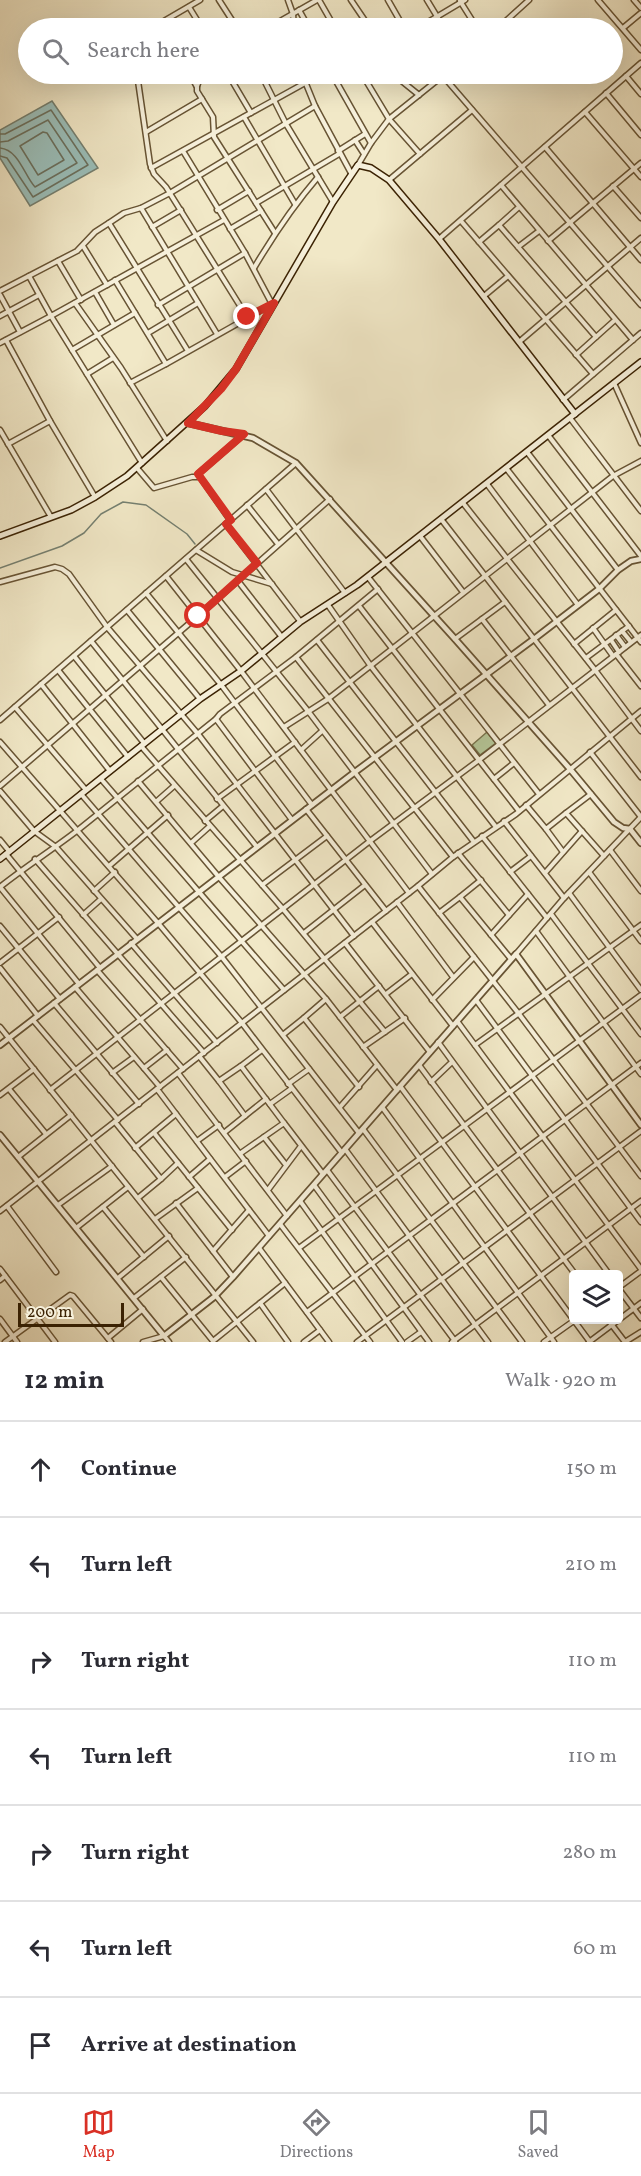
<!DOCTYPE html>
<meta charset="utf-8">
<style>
:root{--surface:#fff;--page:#f7f7f7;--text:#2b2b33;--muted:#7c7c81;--line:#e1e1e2;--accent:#d93025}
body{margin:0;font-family:Vollkorn,serif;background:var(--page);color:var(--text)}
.controls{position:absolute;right:18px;bottom:18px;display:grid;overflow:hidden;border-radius:6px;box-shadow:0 6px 24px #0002}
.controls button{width:54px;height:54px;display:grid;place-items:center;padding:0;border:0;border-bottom:2px solid var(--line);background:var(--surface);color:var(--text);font:30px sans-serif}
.scale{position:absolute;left:18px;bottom:15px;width:106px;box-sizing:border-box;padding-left:6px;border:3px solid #3b2203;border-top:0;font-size:16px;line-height:21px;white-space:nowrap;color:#3b2203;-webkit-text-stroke:4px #f6f0db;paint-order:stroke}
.stop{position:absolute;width:18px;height:18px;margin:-14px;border:4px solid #d93025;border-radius:50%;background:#fff}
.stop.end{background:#d93025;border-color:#fff;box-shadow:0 2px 6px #0008}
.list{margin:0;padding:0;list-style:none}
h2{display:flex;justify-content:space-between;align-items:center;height:78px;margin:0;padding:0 24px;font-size:26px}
h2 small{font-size:20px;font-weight:400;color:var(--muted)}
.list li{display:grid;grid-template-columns:39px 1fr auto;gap:18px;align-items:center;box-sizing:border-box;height:96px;padding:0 24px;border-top:2px solid var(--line)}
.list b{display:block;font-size:22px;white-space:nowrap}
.list em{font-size:20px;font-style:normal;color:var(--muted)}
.icon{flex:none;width:33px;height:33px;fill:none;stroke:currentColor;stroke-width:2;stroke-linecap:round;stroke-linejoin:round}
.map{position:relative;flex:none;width:641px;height:1342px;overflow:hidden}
.search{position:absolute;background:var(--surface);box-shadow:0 6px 24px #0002;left:18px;right:18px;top:18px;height:66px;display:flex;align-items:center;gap:15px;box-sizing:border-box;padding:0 21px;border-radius:33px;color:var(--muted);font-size:22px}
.sheet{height:750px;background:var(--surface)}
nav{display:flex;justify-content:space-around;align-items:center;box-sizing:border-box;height:84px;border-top:2px solid var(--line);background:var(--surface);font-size:16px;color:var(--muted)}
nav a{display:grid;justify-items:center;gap:3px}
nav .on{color:var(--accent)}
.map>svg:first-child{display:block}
</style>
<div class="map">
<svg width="641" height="1342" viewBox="0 0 641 1342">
<rect width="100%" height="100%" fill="#f1e8c7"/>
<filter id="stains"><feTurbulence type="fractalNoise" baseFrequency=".00333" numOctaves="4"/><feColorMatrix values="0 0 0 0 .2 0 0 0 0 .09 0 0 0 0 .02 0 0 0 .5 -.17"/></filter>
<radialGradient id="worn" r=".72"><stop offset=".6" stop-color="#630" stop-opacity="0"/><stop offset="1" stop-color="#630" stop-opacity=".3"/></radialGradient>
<!-- green -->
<polygon fill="#b5c799" stroke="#78744e" stroke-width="1.5" points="487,732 496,743 480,755 472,745"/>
<!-- water -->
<polygon fill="#9bbfba" stroke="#758071" stroke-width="1.5" points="52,101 98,168 30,206 0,158 0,130"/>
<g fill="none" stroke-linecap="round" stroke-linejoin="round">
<!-- shore -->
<g stroke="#6b705e" stroke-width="1.5">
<polygon points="43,132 47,133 64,160 38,175 20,146"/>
<polyline points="0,134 5,134 51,110 88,165 33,197 7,158 0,156"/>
<path d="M0 142 8 141 48 120 77 163 35 187C24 175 19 150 0 148"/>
</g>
<!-- stream -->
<polyline stroke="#758071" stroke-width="1.5" points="0,568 62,546 84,533 101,514 123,502 146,505 187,534 195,544"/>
<defs>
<g id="minor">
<polyline points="219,0 237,28"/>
<polyline points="288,0 293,14 294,28"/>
<polyline points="319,0 335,28"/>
<polyline points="351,0 370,28"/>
<polyline points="388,0 404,28"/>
<polyline points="427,0 444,28"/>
<polyline points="598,0 641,50"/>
<polyline points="634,0 641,8"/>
<polyline points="460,1 477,28"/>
<polyline points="189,7 202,28"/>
<polyline points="299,10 309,28"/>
<polyline points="161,23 164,28"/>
<polyline points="152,28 200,0"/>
<polyline points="268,28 317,0"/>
<polyline points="418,28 465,0"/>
<polyline points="498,28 529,0"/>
<polyline points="623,28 641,13"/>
<polyline points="137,74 150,164 154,174 166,187 247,317"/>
<polyline points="190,74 197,87 197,91 213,117 214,137 275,233"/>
<polyline points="228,74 251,113"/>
<polyline points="261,74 286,124 333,202"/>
<polyline points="302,74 315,106 351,173"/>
<polyline points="332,74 371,143"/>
<polyline points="362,74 389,119 420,154"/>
<polyline points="393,74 419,95"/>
<polyline points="431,74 436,81"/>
<polyline points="443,76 641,305"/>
<polyline points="626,76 641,94"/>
<polyline points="335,80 345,74"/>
<polyline points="197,86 202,74"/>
<polyline points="606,93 641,135"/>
<polyline points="585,112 641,177"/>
<polyline points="244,117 295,204"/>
<polyline points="146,132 202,99"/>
<polyline points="355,140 364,154"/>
<polyline points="545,147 641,260"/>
<polyline points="183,151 245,253 272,304"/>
<polyline points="338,151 365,134"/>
<polyline points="358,165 371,143 389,119 445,74"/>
<polyline points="151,168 305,83"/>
<polyline points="389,180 472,110"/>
<polyline points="501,185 633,340"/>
<polyline points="613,186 641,218"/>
<polyline points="256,203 339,154"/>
<polyline points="217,210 249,191"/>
<polyline points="461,221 593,374"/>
<polyline points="109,223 188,351"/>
<polyline points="499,225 519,207"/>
<polyline points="152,227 181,210"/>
<polyline points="230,229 261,211"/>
<polyline points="439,239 641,63"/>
<polyline points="548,241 641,163"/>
<polyline points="479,242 499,225 596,337 576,355"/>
<polyline points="83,246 107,285"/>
<polyline points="518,247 539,231"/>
<polyline points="58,261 81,300"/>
<path d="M254 268C273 236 293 206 318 177"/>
<polyline points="29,276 51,316 224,220"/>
<polyline points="115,280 166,364 274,303"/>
<polyline points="0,291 77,251 95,232 109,223 124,213 141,208"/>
<polyline points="95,292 114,325"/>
<polyline points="0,295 20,332"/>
<polyline points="484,296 508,276"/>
<polyline points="75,303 121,368 167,441"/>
<polyline points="158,305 245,253"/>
<polyline points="0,316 39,295"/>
<polyline points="148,333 198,303"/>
<polyline points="217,334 141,208 170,193 315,106"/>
<polyline points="596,337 615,320"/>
<polyline points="6,340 50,421"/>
<polyline points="519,342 641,238"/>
<polyline points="0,343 51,316 142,463"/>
<polyline points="72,350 135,313"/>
<polyline points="87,374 113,358"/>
<polyline points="130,383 166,364"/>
<polyline points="614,383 641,443"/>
<polyline points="563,400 641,333"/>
<polyline points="570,418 641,511"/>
<polyline points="0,430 51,517"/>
<polyline points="548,435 641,556"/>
<polyline points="8,444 50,421 95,497"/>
<polyline points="527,452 618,570"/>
<polyline points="137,468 154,488 192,477 199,477"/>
<polyline points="506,468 641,642"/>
<polyline points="487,484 578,605"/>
<polyline points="266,489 345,593"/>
<polyline points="463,503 595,670 641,731"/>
<polyline points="247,505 278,544"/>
<polyline points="441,519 641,777"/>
<polyline points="230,520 198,474 243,435"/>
<polyline points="226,524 300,621"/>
<polyline points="420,536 463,592"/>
<polyline points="196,550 232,572 272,584"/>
<polyline points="186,559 308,711 432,874"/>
<polyline points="166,576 241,671 409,893"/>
<polyline points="368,577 539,794"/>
<polyline points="238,581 281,636"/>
<polyline points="0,582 55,567 62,569 69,574 107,627 198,734 354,936"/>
<polyline points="146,593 222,686 312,805"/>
<polyline points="328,605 370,665 496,827"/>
<polyline points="127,610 200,699"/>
<polyline points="482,619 549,705"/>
<polyline points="593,628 613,656"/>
<polyline points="622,631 631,642"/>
<polyline points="616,635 625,647"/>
<polyline points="455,639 505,602"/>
<polyline points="317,640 474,842"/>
<polyline points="611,640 619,652"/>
<polyline points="91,641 257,847"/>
<polyline points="574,644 616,610"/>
<polyline points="616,654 641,686"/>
<polyline points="74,656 144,743"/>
<polyline points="296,657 453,857"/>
<polyline points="586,658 629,626"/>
<polyline points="58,670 128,757"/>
<polyline points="41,684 110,771"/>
<polyline points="15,707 86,790"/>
<polyline points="216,719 292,820"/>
<polyline points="0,720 296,463"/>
<polyline points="284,727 328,699 613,476 641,461"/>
<polyline points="0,742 158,923 242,1023 342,1153"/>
<polyline points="141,746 283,909 385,1032"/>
<polyline points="301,750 322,731"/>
<polyline points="590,752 641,817"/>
<polyline points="101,779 284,990"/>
<polyline points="494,779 514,763"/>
<polyline points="138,781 218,876 326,999 397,1090"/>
<polyline points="0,786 198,616 330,499"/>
<polyline points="0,791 34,831 56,847 137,939"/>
<polyline points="81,794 221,956 359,1133"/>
<polyline points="591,794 566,813 604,856"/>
<polyline points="217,799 295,742"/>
<polyline points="157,801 174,786"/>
<polyline points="526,805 546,829 566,813"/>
<polyline points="306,809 386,911"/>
<polyline points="519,811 479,760 641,635"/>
<polyline points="205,821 223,806"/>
<polyline points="504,821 564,898"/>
<polyline points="546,829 563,852"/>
<polyline points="482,836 547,918"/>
<polyline points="0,840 9,851"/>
<polyline points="191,843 210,826"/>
<polyline points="610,850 641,891"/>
<polyline points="458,853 509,915"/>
<polyline points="6,854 100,968"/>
<polyline points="35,859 204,1053"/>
<polyline points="109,866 168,815"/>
<polyline points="510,872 531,856"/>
<polyline points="589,872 641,941"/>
<polyline points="545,873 582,831"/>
<polyline points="262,885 327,836"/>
<polyline points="418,886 519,1014 641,1176"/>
<polyline points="94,891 115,872"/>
<polyline points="569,893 641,990"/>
<polyline points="460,897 481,880"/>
<polyline points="397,902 453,977"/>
<polyline points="439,913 460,897 511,959"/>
<polyline points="551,914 641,1034"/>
<polyline points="83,915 101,899"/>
<polyline points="372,922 453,1026"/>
<polyline points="0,926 60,999"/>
<polyline points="536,931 641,1074"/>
<polyline points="304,933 365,885"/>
<polyline points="491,935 528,894"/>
<polyline points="131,943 217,1043"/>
<polyline points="345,943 430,1052"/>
<polyline points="516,954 564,898 641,817"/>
<polyline points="0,963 59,917"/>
<polyline points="0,968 38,1016"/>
<polyline points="97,970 183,1069"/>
<path d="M79 984 0 887C25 867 52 850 78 830L216 719 220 714 296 657 378 589"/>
<polyline points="75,987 160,1087"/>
<polyline points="386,994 412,974"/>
<polyline points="326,999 304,1018 359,1087"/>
<polyline points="432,1000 474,957"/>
<polyline points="476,1000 641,1222"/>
<polyline points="54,1003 139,1104"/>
<polyline points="340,1017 379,986"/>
<polyline points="33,1020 118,1120"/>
<polyline points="457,1021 641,1269"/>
<polyline points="0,1027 253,1342"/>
<polyline points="284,1034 304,1018"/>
<polyline points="438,1042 609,1274"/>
<polyline points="475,1045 641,925"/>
<polyline points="363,1047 405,1018"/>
<polyline points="199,1056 219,1081 241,1066 284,1123"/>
<polyline points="419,1065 575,1274"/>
<polyline points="241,1066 262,1050"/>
<polyline points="144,1068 167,1050"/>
<polyline points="112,1073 134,1057"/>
<polyline points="178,1073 287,1216"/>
<polyline points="219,1081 245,1116"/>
<polyline points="431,1082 452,1062"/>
<polyline points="288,1084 309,1069"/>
<polyline points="400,1086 590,1342"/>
<polyline points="9,1089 46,1134"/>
<polyline points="157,1089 269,1236"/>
<polyline points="50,1090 370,841 479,760 359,606"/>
<polyline points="0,1095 34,1069"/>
<polyline points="270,1104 291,1089"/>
<polyline points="340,1107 377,1065"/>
<polyline points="382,1107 554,1342"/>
<polyline points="115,1122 161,1179 138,1198"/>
<polyline points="363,1129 522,1342"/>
<polyline points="225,1132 266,1099"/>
<polyline points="154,1133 232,1230"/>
<polyline points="264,1137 286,1165"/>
<polyline points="197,1141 219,1125"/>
<polyline points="135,1148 176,1114"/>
<polyline points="345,1149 488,1342"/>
<polyline points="241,1153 284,1123 323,1174"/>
<polyline points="18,1157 71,1115"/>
<polyline points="327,1170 455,1341"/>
<polyline points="189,1177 210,1159"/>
<polyline points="225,1177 246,1161"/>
<polyline points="161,1179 178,1163"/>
<polyline points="314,1185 429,1342"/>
<polyline points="268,1190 301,1146"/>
<polyline points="300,1201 402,1342"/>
<polyline points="176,1203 233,1277"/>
<polyline points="58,1205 112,1166"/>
<polyline points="7,1206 56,1272"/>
<polyline points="103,1207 144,1257"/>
<polyline points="0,1211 418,886 453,857 516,814 641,711"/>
<polyline points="155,1219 198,1188"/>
<polyline points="280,1224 370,1342"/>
<polyline points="76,1228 128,1187"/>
<polyline points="259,1248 329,1342"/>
<polyline points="299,1248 641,995"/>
<polyline points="213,1251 249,1210"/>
<polyline points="0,1269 55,1342"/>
<polyline points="161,1277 213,1341"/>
<polyline points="118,1278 169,1236"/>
<polyline points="0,1280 5,1276"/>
<polyline points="618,1288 641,1318"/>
<polyline points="618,1288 641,1271"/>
<polyline points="134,1298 186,1257"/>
<polyline points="260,1303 288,1342"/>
<polyline points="307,1312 641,1063"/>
<polyline points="0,1319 17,1342"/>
<polyline points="608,1320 625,1342"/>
<polyline points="108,1338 143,1309"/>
<polyline points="213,1341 285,1283"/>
<polyline points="5,1342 70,1295 73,1296 111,1342"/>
<polyline points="143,1342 164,1336 169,1342"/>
<polyline points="304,1342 320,1330"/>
<polyline points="357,1342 641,1131"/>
<polyline points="407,1342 421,1332"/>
<polyline points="452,1342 641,1201"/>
<polyline points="544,1342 575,1320"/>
<polyline points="589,1342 641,1303"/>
<polyline points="625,1342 641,1332"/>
</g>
<g id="tertiary">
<polyline points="188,423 253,438 296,463 455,639 570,769 614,822 623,828 630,829 641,843"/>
<polyline points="0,1045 355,772 534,639 599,589 618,570 631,561 641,559"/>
<polyline points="0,1135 164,1336 214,1297 233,1277 516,954 641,1125"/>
</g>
<g id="secondary">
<polyline points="0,536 71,510 95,497 127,476 205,406 236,369 333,202 358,165 371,168 389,180 439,239 575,414"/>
<polyline points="0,859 200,699 241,671 300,622 357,585 641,362"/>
</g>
</defs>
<!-- minor casing -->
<use href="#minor" stroke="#685434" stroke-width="7"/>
<!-- tertiary casing -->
<use href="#tertiary" stroke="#685434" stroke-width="8"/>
<!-- secondary casing -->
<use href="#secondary" stroke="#3b2203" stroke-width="8"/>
<!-- minor -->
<use href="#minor" stroke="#f6f0db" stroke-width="4"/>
<!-- tertiary -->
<use href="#tertiary" stroke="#f6f0db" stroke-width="4.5"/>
<!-- secondary -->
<use href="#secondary" stroke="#f6f0db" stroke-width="5"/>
</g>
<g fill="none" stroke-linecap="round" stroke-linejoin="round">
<!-- route -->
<polyline stroke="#d93025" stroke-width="8" points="198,616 257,563 226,524 231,520 198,474 244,434 222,431 188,423 221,389 236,369 274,303 247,317"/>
</g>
<rect width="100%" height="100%" filter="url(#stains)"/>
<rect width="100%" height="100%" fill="url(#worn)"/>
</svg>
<div class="controls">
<button><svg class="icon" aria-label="layers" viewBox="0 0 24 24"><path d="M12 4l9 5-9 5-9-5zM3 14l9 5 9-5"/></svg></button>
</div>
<div class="scale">200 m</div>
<div class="stop" style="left:198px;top:616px"></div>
<div class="stop end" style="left:247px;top:317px"></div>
<div class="search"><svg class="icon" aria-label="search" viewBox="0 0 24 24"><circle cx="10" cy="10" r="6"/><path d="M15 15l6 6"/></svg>Search here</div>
</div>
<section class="sheet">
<h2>12 min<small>Walk · 920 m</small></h2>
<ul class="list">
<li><svg class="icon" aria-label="ahead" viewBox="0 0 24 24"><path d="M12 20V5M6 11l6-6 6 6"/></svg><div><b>Continue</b></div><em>150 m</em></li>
<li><svg class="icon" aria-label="left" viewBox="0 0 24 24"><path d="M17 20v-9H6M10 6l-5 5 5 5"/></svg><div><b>Turn left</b></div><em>210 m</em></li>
<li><svg class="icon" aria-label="right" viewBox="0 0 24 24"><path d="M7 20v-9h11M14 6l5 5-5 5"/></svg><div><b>Turn right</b></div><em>110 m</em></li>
<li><svg class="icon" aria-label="left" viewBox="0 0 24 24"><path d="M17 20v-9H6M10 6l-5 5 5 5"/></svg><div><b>Turn left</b></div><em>110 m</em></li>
<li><svg class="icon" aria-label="right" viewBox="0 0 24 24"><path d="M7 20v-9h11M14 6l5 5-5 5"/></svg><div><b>Turn right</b></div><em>280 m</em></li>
<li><svg class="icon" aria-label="left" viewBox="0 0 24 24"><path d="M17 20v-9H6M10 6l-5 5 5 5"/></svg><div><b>Turn left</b></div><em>60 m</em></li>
<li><svg class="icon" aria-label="arrive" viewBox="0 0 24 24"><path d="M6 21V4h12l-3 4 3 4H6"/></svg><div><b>Arrive at destination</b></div></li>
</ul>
</section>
<nav>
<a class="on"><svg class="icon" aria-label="map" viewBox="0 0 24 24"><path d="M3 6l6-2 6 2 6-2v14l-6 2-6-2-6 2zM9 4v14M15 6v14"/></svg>Map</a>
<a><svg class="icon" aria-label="directions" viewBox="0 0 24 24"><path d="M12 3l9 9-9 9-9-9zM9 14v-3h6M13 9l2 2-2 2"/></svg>Directions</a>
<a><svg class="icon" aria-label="saved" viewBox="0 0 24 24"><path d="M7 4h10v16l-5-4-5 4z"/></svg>Saved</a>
</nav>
